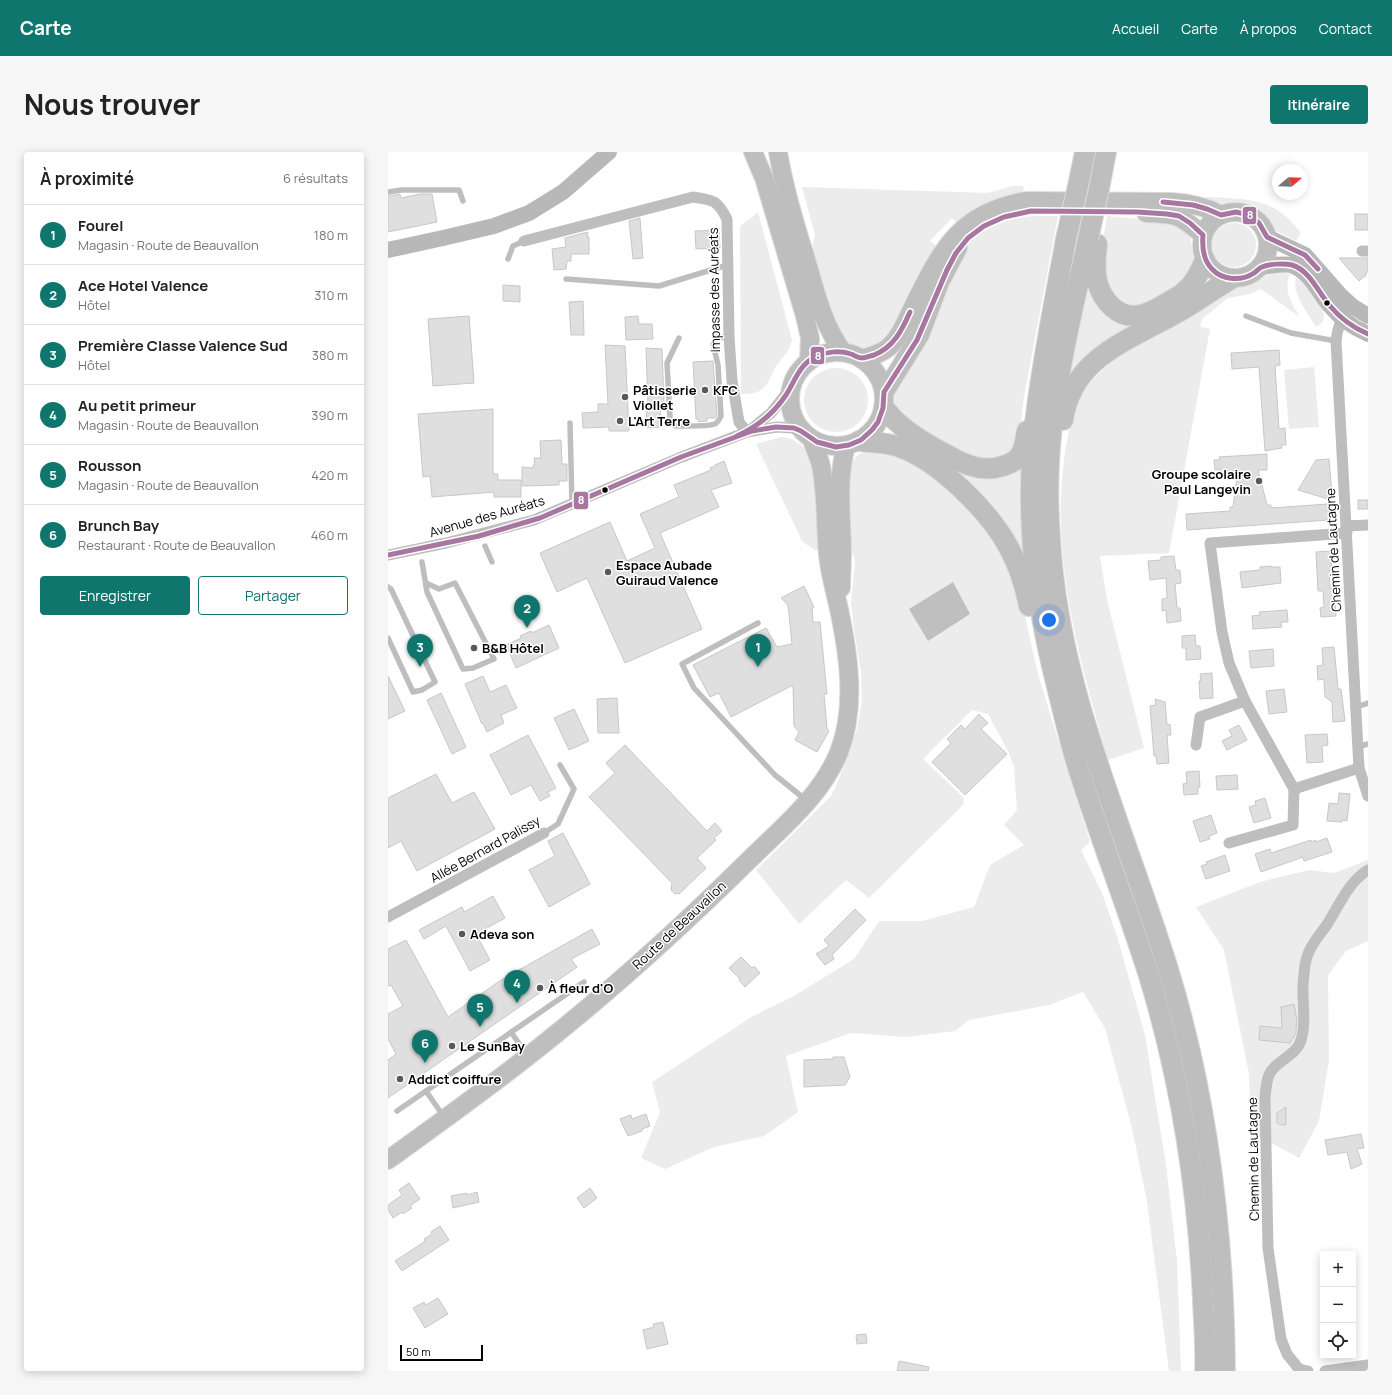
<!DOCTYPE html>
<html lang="fr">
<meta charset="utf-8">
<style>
:root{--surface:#fff;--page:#f6f6f6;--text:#222;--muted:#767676;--line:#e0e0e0;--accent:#0f766e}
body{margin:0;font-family:Manrope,sans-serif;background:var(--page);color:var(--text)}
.controls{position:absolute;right:12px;bottom:12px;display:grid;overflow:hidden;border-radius:4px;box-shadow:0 2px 10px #0003}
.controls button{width:36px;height:36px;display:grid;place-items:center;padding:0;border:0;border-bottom:1px solid var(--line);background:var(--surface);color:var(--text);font:20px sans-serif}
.compass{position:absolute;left:884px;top:12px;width:36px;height:36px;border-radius:50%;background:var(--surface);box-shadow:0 2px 10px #0003;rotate:71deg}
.scale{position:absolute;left:12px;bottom:10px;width:83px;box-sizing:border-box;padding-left:4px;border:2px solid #000;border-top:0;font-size:11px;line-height:14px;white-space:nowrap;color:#000;-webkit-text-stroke:3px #fff;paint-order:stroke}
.you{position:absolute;left:661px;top:468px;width:14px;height:14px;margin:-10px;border:3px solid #fff;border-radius:50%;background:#1a73e8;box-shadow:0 0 0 6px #1a73e833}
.badge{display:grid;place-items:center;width:26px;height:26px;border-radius:50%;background:var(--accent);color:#fff;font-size:13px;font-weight:700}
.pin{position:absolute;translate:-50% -33px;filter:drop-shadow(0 1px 2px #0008)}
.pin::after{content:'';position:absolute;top:21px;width:14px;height:12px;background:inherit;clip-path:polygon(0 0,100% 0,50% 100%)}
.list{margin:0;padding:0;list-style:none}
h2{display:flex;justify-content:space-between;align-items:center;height:52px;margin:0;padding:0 16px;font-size:17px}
h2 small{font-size:13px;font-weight:400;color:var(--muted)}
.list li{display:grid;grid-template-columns:26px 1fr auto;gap:12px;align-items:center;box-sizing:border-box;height:60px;padding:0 16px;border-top:1px solid var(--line)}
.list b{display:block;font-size:15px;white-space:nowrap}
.list p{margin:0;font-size:13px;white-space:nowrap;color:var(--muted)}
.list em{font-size:13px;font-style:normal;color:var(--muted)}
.actions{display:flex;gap:8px;padding:12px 16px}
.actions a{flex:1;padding:9px 0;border:1px solid var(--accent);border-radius:4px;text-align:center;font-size:14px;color:var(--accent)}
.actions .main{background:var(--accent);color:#fff}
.icon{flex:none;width:22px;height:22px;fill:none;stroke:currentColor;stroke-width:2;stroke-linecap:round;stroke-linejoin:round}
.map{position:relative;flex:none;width:980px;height:1219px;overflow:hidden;border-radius:4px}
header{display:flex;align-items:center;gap:24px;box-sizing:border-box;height:56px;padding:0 20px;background:var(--accent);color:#fff}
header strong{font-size:19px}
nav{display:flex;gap:22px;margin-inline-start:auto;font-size:14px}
.intro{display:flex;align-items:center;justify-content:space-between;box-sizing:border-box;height:96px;padding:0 24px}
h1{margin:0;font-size:28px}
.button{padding:10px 18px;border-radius:4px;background:var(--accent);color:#fff;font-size:14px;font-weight:700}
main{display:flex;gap:24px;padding:0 24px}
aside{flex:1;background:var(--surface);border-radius:4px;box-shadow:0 2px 10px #0003}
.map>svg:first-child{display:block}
</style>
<header>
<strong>Carte</strong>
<nav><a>Accueil</a><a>Carte</a><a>À propos</a><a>Contact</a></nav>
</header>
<div class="intro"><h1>Nous trouver</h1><a class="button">Itinéraire</a></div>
<main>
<aside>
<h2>À proximité<small>6 résultats</small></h2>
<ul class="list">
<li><span class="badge">1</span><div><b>Fourel</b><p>Magasin · Route de Beauvallon</p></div><em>180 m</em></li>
<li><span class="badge">2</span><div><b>Ace Hotel Valence</b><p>Hôtel</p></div><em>310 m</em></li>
<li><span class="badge">3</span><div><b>Première Classe Valence Sud</b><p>Hôtel</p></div><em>380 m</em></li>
<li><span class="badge">4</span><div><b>Au petit primeur</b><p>Magasin · Route de Beauvallon</p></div><em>390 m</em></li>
<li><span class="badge">5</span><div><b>Rousson</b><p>Magasin · Route de Beauvallon</p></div><em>420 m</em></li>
<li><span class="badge">6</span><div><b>Brunch Bay</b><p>Restaurant · Route de Beauvallon</p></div><em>460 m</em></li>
</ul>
<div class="actions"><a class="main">Enregistrer</a><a>Partager</a></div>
</aside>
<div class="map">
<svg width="980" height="1219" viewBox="0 0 980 1219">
<rect width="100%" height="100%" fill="#fff"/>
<!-- green -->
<g fill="#ececec">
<polygon points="624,34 636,34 634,45 572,74 564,66 542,89 552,96 497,189 479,197 472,196 452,187 448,179 424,96 427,83 414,35 600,41"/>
<path d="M816 45C842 46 875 45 896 63 903 68 908 75 913 81L908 89 888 79 873 59 865 55 855 51 828 52 815 48Z"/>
<path d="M370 60 404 188C402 200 391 208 386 218 382 225 381 232 374 237 368 242 361 242 353 242L352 74Z"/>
<path d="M646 64H670L636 245 630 295 607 310 578 304 530 278 507 258 505 247 506 238C519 211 531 184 544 158 556 132 565 100 589 83 606 71 626 66 646 64Z"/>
<polygon points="719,64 786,70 802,82 806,109 799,127 756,156 733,153 719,139 715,87"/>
<circle cx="846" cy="93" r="22"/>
<path d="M886 120 902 122C895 138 903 151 912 165L873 137 862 142 840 146 814 167 812 175 822 177 781 401 712 404 719 448 756 596 720 608C692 508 661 406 677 301 681 275 687 247 705 228 717 214 732 202 748 194 759 188 772 184 783 176 797 167 810 158 823 148 828 145 833 140 838 138 846 135 854 136 862 133 870 129 877 123 886 120Z"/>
<path d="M909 126C916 131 920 137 924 143 932 153 944 167 928 175 922 164 901 138 909 126Z"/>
<polygon points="698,138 702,138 745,172 746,177 683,225 679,225"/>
<polygon points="926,215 931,275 901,277 896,218"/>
<circle cx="448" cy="248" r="32"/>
<path d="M393 285C410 286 421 299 427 314L435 400 426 398 414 389 368 292Z"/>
<path d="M481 298 521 305 546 325 604 382 630 434 651 526 702 690 693 698 714 741 729 784 757 883 778 1013 789 1109 793 1219H781L759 1050 744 976 717 876 695 840 661 853 581 868 567 879 518 885 463 881 398 904 410 960 376 984 326 995 277 1017 253 1006 272 960 264 930 365 864 406 844 466 807 491 769H534L586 755 602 713 636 693 616 673 629 658 626 615 621 601 600 562 584 558 535 607 576 646 575 653 481 746 458 728 411 772 368 718 443 644 449 632 469 577 474 549 473 520 466 478 463 450 467 411 466 404 460 397V321C465 306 467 303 481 298Z"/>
<polygon points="637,313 640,411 567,325 572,316"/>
<polygon points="980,708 980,789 958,799 940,823 941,908 931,969 911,1006 863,980 861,922 836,798 808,755 872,730 921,718 946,721"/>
</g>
<!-- water -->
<polygon fill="#bfbfbf" points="565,430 582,462 540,489 521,457"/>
<!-- building -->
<g fill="#dfdfdf" stroke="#c7c7c7">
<polygon points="12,42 13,46 32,42 44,42 49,70 0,80 0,44"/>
<rect x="967" y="62" width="13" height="16"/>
<polygon points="252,66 255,106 245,107 241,69"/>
<polygon points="331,78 332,96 308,97 307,79"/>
<polygon points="200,80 199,85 201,85 201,102 183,102 183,109 179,109 178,117 166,118 164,97 178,95 177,86"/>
<polygon points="951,106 980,106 980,117 978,123 971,129"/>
<polygon points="115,133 132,134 132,150 115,149"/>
<polygon points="195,149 196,183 183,183 181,150"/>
<polygon points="81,164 86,231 45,234 40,167"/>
<polygon points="250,164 251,172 264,172 265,187 238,188 237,165"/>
<polygon points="217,193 237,194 241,279 221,279 221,275 195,276 194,261 210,260 210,252 220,252"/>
<polygon points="258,196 274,197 276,250 272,250 273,275 259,276 258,253 260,253"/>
<polygon points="891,198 892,213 887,214 891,277 897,276 898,293 893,293 894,296 877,299 871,215 844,217 843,201"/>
<polygon points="325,209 329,263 327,266 319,266 319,269 311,270 310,267 308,267 305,210"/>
<polygon points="105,257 105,322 110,322 110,328 133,328 133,345 106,345 106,340 44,345 42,324 35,325 30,262"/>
<polygon points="173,288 174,312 179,312 179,329 171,329 171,333 134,334 134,315 145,316 145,313 147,313 146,306 153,306 152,289"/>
<polygon points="879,302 879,318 870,318 879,353 883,353 883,356 940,352 941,368 799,378 798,362 842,359 842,355 845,355 850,319 832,320 832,317 827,318 826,308 832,308 831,305"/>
<polygon points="941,307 944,343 940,343 940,347 910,338 928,308"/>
<polygon points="336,309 344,331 323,338 331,355 272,381 314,477 237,511 199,426 169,440 152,401 222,370 239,409 267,396 252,362 291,345 286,333 323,318 322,316 327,314 327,313"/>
<rect x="970" y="348" width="10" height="9"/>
<polygon points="942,399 944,418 941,419 942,436 946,436 948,464 933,465 932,456 936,455 935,439 930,439 928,400"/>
<polygon points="786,404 788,418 792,418 793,431 787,432 789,456 792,456 793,469 779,471 778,458 774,459 774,447 779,446 778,426 762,428 760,409 773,408 773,405"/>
<polygon points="883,414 883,415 892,415 893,431 854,436 852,420 872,418 872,415"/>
<polygon points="416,434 426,455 424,456 425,470 432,470 439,542 436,542 439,577 441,579 429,600 407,588 411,580 406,574 405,533 343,565 331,541 322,545 305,513 378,476 389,495 404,492 400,453 393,446"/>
<polygon points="899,458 900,470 893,470 894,475 865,477 864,464 872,463 871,460"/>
<polygon points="161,473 171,496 128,516 118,493 133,486 132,484 143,479 144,481"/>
<polygon points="807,483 808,494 812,494 813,507 798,508 798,496 794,496 794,484"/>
<polygon points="946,495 950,537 953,537 957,569 945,570 944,550 937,545 936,527 930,528 929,514 935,513 934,496"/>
<polygon points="885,497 886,514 863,516 861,499"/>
<polygon points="824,521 825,546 812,547 811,529 813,529 812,522"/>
<polygon points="0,524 17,559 0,567"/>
<polygon points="95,524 102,540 118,533 129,556 113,563 116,571 99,580 95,571 94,572 77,532"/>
<polygon points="896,537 899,560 881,562 878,539"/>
<polygon points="53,541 78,595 64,602 39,548"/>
<polygon points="229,546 231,581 210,581 209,547"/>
<polygon points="767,547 777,550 779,573 782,572 783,583 779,583 781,611 769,612 768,604 766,604 762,554 768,553"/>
<polygon points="186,557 201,589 181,598 166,566"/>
<polygon points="591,562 600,571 593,577 619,602 577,643 544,610 563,591 559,587 573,573 577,577"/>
<polygon points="851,573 859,588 839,598 834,589 844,584 841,578"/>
<polygon points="939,582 940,593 934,594 935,610 919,611 917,583"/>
<polygon points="140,583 168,636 160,640 162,644 152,649 143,633 123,643 102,603"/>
<polygon points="237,593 319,679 327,671 334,679 326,686 328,688 309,706 318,716 291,742 290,741 287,742 283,738 284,731 201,645 227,621 218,611"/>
<polygon points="811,619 812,635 810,635 810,642 796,643 795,632 799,631 798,620"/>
<polygon points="48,622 64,651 86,640 107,677 29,719 13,689 0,696 0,646"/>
<polygon points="849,623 850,637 829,638 828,624"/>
<polygon points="951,641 962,642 959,669 954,668 954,670 939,669 941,651 950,652"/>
<polygon points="877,646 883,666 866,671 861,655 868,653 867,649"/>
<polygon points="823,663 829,681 821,684 822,687 812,690 805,669"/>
<polygon points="175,681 202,732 161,755 141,718 167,704 160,689"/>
<polygon points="939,686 944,700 916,709 915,705 873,720 867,702 882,697 883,701 923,688 923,690 928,688 928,690"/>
<polygon points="837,703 842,719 818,727 813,714 819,712 818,710"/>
<polygon points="105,744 117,766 88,782 102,808 82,819 58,774 36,787 31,778 74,755 76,760"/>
<polygon points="467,757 478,768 444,803 446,807 437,813 428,802 441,794 436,788"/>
<polygon points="204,777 212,792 183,807 189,815 0,946 0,908 8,902 0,887 0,862 15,854 3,833 0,834 0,797 18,788 60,865 113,828"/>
<polygon points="353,805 364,816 366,814 372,821 357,835 351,828 352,827 341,816"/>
<polygon points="906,852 909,869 908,876 908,881 902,891 871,888 872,874 894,876 893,855"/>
<polygon points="445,905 456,905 462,925 457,933 416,935 416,908 445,907"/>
<polygon points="898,955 898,973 893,973 889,971 889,961"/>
<polygon points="258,962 262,974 254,977 254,979 240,984 232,967 243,963 244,967"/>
<polygon points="973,982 976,996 969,997 974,1012 963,1017 959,1000 940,1003 937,988"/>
<polygon points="21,1031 32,1047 22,1054 24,1056 15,1062 14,1060 5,1066 0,1058 0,1053 14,1043 11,1038"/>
<polygon points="202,1036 209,1046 196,1056 189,1046"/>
<polygon points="89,1040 91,1050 65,1056 63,1044 79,1041 79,1043"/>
<polygon points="52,1074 61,1088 14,1119 7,1109 33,1092 37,1089 36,1087 44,1082 43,1080"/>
<polygon points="50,1146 60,1162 37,1176 25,1156 36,1150 38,1153"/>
<polygon points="275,1170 280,1192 259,1197 255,1178 266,1175 265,1172"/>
<polygon points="478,1182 479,1191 469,1192 468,1183"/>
<polygon points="511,1209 541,1215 540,1219 509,1219"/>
</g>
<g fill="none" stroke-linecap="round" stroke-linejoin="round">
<defs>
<g id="primary">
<polyline points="365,0 376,26 417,164 422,186 421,209"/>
<path d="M390 0C396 35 406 70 417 104 427 137 434 172 455 200"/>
<circle cx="847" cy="93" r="33"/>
<path d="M758 61C789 62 792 63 815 83"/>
<circle cx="449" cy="247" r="47"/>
<path d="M473 207C483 204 493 202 501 195 513 184 519 167 526 153 554 97 572 60 639 49L783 50C801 51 817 54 833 63"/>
<polyline points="496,241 532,183 552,130 570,96"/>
<path d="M453 436C453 424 454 413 454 402 454 365 448 330 458 294"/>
<path d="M0 1008C47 974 93 941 139 905 216 845 289 779 359 710 392 677 433 645 451 600 468 557 461 506 452 462 448 442 442 423 440 403 437 373 439 343 433 314 431 305 427 297 424 288"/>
</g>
<g id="highway">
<polyline points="690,34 697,0"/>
<polyline points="711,37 718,0"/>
<path d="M678 87C667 148 654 209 647 271 641 322 642 376 648 427 653 468 662 508 672 547 677 568 682 589 688 609 710 681 738 751 761 824 793 929 810 1039 815 1149 816 1173 818 1196 817 1219"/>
<path d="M700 87C688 144 673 201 666 258 660 300 659 344 662 386 670 536 736 675 780 817 820 947 836 1083 837 1219"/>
<path d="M709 92C708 104 706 117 709 129 714 148 730 168 752 163 763 161 772 155 782 149 787 146 793 143 797 139 807 131 812 119 817 108"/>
<path d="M496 256C500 260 503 265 508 269 518 279 531 287 543 294 565 306 589 323 615 314 621 312 629 309 632 303 637 296 637 287 639 279"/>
<path d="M675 268C684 206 739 189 787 162 806 152 824 138 843 127"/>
<path d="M471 289C484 291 498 290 511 295 550 308 602 360 621 396 631 414 637 434 641 454"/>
</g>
</defs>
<!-- primary casing -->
<use href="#primary" stroke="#dbdbdb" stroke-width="20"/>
<!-- highway casing -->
<use href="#highway" stroke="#dbdbdb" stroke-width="22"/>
<!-- lane -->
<g stroke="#bebebe" stroke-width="5.5">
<polyline points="0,40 13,38 71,38 75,49"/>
<polyline points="120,107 125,94 136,89"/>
<polyline points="178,127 271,134 339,113"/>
<polyline points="858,164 903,181 948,189"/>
<path d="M291 186 279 211 282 266 287 274C297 274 318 275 327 272 330 270 331 268 333 264L330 213 325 192C328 186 334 185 341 184"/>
<polyline points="182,271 184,352"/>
<polyline points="97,394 104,410"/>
<polyline points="34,410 39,440 75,517 85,516 106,507 67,431 51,437 38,431"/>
<polyline points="0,435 3,437 47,530 34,538 25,540 0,486"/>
<polyline points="370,471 294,512 306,536 387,623 418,648"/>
<polyline points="968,555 980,551"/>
<polyline points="970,595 980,592"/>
<polyline points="156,681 170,672 186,637 172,613"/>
<polyline points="123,880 139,903"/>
<polyline points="38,939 56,965"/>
<polyline points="9,959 196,830"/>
</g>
<!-- street -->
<g stroke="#bebebe" stroke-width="11">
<path d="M136 89 305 45C326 48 329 48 339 67L341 184 344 229 351 270 359 280"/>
<polyline points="974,99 980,99"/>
<path d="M958 161C951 170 949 178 948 189L971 616 980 644"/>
<polyline points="361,279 383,261 402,237"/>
<polyline points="958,374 980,373"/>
<polyline points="959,381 822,391 834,480 841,511 857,549 906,637 971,616"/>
<polyline points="0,403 58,391 146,368 291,306 359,280 389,275 405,276 413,279"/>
<polyline points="808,593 812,565 857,549"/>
<polyline points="841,691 905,673 906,637"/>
<polyline points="0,765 156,681"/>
<path d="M920 1219 911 1217 899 1202 893 1187 880 1096 877 945C878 938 878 930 881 923 886 910 907 904 912 891 919 873 914 851 915 833 916 824 916 813 919 805 922 793 931 784 938 774 950 756 960 730 980 718"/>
<polyline points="937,1219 980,1213"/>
</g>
<!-- secondary -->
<g stroke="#b8b8b8" stroke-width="16">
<polyline points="879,85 917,103 953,144 964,154 980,164"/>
<polyline points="0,98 55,86 106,74 141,61 175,40 221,0"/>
<path d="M872 115C882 114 894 111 903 113 922 119 931 142 943 155 953 167 966 176 980 182"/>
</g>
<!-- primary -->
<use href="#primary" stroke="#bebebe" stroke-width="18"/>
<!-- highway -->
<use href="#highway" stroke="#bebebe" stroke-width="20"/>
<defs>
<g id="highway-bridge">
<polyline points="678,87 690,34"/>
<polyline points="700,87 711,37"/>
</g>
</defs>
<!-- highway-bridge casing -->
<use href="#highway-bridge" stroke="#dbdbdb" stroke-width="22" stroke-linecap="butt"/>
<!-- highway-bridge -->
<use href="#highway-bridge" stroke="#bebebe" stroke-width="20"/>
<defs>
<g id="bus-1">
<polyline points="775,50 805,53 819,57 833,63 848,60 861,63 871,71 879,85 917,103 930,117"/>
<path d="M349 284C369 275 386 261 398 243 407 229 411 213 427 205 437 200 451 198 463 202 466 203 470 206 474 206 478 206 482 204 486 203 506 195 514 178 522 160"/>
<path d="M0 403 91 384 152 366 293 305 364 279 388 275 406 276 413 279 429 290 448 295 461 293 473 288 484 278 490 270 495 256 496 240 529 188 559 118 568 101 580 86 596 74 616 65 643 59 749 60 779 62 791 64 802 71 815 83C814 95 815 108 824 117 835 129 854 129 866 121 869 119 871 116 874 115 881 112 896 111 904 113 923 119 930 141 943 155 953 167 966 176 980 182"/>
</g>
</defs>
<!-- bus-1 casing -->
<use href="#bus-1" stroke="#fff" stroke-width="8"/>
<!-- bus-1 -->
<use href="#bus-1" stroke="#a877a1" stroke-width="5"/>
</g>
<!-- markers -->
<g fill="#000" stroke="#fff" stroke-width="1.5">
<circle cx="939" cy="151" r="3.5"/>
<circle cx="217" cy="338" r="3.5"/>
</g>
<g fill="#595959" stroke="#fff" stroke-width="1.5">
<circle cx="317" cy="238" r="4"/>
<circle cx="237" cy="245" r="4"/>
<circle cx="232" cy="269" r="4"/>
<circle cx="871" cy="329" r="4"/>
<circle cx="220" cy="420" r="4"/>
<circle cx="86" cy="496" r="4"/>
<circle cx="74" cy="782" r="4"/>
<circle cx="152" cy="836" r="4"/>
<circle cx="64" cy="894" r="4"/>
<circle cx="12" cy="927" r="4"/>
</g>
<g text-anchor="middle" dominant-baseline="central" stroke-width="3" stroke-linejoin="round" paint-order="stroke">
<!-- street labels -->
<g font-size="13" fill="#000" stroke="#fff">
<text transform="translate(326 138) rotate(-91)">Impasse des Auréats</text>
<text transform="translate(99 364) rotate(-16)">Avenue des Auréats</text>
<text transform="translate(945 398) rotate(-93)">Chemin de Lautagne</text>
<text transform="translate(97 697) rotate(-29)">Allée Bernard Palissy</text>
<text transform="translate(291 773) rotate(-43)">Route de Beauvallon</text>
<text transform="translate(865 1007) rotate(-91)">Chemin de Lautagne</text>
</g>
<!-- poi labels -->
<g font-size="13" font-weight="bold" fill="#000" stroke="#fff" text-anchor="start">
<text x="245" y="238">Pâtisserie<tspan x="245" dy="15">Viollet</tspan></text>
<text x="325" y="238">KFC</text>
<text x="240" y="269">L'Art Terre</text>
<text x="863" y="322" text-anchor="end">Groupe scolaire<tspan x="863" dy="15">Paul Langevin</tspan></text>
<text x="228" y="413">Espace Aubade<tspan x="228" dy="15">Guiraud Valence</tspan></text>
<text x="94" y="496">B&amp;B Hôtel</text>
<text x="82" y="782">Adeva son</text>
<text x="160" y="836">À fleur d'O</text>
<text x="72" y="894">Le SunBay</text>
<text x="20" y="927">Addict coiffure</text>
</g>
</g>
<g stroke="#fff" stroke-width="1.5">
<rect x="854" y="54" width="15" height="19" rx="4" fill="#a877a1"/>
<rect x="422" y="194" width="15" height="19" rx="4" fill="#a877a1"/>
<rect x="185" y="339" width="16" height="19" rx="4" fill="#a877a1"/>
</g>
<g font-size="11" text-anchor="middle" font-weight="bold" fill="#fff">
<text x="862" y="67">8</text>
<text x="430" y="208">8</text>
<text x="193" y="352">8</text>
</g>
</svg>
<div class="controls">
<button>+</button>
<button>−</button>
<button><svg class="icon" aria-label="locate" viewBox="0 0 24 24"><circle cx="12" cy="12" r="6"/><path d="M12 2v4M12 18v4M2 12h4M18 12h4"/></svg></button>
</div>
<svg class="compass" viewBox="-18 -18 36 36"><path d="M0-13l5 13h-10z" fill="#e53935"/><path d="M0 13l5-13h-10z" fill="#767676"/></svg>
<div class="scale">50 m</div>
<div class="you"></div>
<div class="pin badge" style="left:370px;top:515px">1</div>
<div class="pin badge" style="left:139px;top:476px">2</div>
<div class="pin badge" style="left:32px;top:515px">3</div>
<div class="pin badge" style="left:129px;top:851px">4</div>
<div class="pin badge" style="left:92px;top:875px">5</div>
<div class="pin badge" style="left:37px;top:911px">6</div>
</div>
</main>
